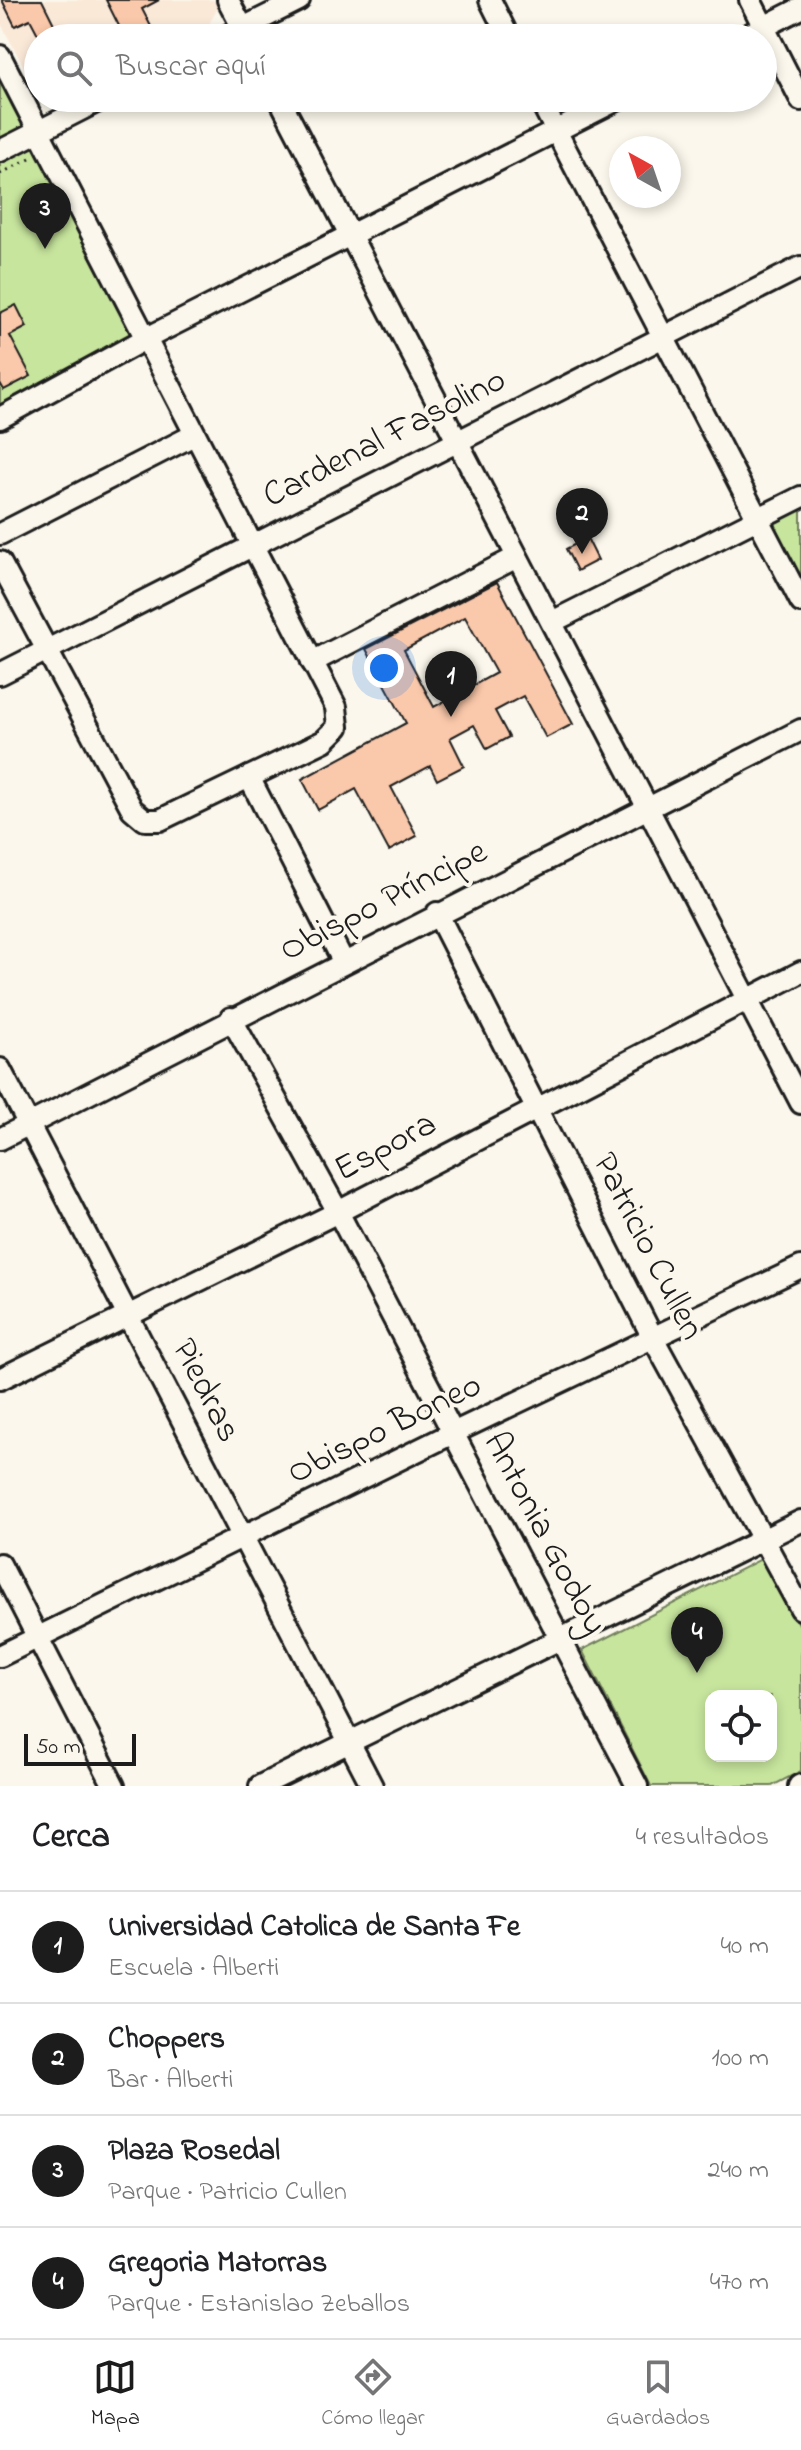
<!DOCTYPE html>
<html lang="es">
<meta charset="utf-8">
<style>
:root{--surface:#fff;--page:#f6f6f6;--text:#202124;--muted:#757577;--line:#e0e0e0;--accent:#1c1c1c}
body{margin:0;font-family:"Indie Flower",sans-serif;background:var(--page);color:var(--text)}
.controls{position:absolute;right:24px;bottom:24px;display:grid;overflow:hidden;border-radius:16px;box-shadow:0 4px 12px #0003}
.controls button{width:72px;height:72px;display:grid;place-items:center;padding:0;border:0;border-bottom:2px solid var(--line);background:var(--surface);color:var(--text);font:40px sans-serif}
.compass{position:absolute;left:609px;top:136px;width:72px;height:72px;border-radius:50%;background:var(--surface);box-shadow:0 4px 12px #0003;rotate:320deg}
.scale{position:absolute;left:24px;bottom:20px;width:112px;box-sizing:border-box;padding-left:8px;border:4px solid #1c1c1c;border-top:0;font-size:22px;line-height:28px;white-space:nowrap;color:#1c1c1c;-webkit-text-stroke:6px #fbf7ec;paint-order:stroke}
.you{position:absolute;left:384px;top:668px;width:28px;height:28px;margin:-20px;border:6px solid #fff;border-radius:50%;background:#1a73e8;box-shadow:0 0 0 12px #1a73e833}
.badge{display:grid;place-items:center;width:52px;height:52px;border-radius:50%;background:var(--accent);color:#fff;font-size:26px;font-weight:700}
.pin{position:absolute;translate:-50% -66px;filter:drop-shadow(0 2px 4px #0008)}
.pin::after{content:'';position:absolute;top:42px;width:28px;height:24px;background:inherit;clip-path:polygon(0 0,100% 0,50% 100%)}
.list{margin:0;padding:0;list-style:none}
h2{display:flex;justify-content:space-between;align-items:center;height:104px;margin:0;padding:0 32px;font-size:34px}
h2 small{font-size:26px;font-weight:400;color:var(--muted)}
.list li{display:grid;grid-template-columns:52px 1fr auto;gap:24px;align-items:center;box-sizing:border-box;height:112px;padding:0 32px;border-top:2px solid var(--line)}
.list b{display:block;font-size:30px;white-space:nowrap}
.list p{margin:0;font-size:26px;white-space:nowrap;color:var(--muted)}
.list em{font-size:26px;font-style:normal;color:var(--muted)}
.icon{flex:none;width:44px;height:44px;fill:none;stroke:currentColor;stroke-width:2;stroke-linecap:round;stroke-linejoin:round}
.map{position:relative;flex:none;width:801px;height:1786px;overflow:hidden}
.search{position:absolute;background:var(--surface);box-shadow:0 4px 12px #0003;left:24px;right:24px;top:24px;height:88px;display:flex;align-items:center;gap:20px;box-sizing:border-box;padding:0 28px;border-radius:44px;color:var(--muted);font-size:30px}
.sheet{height:552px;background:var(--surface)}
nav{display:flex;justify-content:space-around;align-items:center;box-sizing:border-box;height:112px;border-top:2px solid var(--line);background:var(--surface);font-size:22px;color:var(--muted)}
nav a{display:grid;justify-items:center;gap:4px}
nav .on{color:var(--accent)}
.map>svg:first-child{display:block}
</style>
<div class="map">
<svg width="801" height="1786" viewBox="0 0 801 1786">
<rect width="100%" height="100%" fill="#fbf7ec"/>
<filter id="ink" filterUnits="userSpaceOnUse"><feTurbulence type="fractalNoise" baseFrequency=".0125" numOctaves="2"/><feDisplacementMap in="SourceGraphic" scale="16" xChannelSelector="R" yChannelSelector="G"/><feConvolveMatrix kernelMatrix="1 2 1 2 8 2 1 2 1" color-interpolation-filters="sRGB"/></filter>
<g filter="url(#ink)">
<!-- built -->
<polygon fill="#fbe9d8" points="0,0 214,0 218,8 206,29 189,38 38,38 38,93 0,22"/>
<!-- green -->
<g fill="#c7e59d" stroke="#72805c" stroke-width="2" fill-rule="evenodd">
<polygon points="0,74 29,128 0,143"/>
<polygon points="36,143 134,336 0,407 0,162"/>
<polygon points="801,509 801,580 772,523"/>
<path d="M765 1557 801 1628V1771L772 1786H651L582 1650ZM711 1696H771V1756H711Z"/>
</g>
<!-- building -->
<g fill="#fac8aa" stroke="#1c1c1c" stroke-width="2" fill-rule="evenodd">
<polygon points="2,0 42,0 61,38 40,38 30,19 15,26"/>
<polygon points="106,0 159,0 142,9 157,38 125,38"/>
<polygon points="16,305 27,327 10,336 31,376 4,390 0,383 0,313"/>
<polygon points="587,538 598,560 577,571 566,549"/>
<path d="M497 582 573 724 546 738 523 696 495 711 509 737 487 749 474 725 450 738 464 766 437 780 430 766 391 787 417 836 389 851 356 789 318 810 302 779 406 723 366 649ZM465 617 496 673 434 707 404 650Z"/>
</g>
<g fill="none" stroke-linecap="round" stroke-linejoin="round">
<defs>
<g id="minor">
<polyline points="228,0 248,38"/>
<polyline points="490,0 509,38"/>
<polyline points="750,0 801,100"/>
<polyline points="223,38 299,0"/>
<polyline points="742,38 801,8"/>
<polyline points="0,56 336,707 338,727 324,741 160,820 145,820 132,809 0,562"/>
<polyline points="279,98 801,1103"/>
<polyline points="539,98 801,602"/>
<polyline points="0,151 104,98"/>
<polyline points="0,418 145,339 621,98"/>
<polyline points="0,534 194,435"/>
<polyline points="552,622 801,497"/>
<polyline points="312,662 517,557"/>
<polyline points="0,674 801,267"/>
<polyline points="249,777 343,961"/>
<polyline points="437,913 653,1338 801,1609"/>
<polyline points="231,1018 338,1212 637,1786"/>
<polyline points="0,1069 372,1786"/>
<polyline points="0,1139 801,730"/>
<polyline points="0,1379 338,1212 801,972"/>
<polyline points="0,1564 114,1786"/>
<polyline points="0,1656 453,1433 801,1267"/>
<polyline points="260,1786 801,1521"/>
<polyline points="799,1786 801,1785"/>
</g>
</defs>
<!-- minor casing -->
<use href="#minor" stroke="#1c1c1c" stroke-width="26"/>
<!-- path -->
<polyline stroke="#1c1c1c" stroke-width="3" stroke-dasharray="2 6" stroke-linecap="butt" points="0,174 32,157"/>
<!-- minor -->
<use href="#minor" stroke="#fbf7ec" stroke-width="20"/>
</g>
</g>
<g text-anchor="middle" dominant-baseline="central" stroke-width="8" stroke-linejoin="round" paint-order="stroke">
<!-- street labels -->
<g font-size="36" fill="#1c1c1c" stroke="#fbf7ec">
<text transform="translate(385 439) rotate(-27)">Cardenal Fasolino</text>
<text transform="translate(384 902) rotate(-27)">Obispo Príncipe</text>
<text transform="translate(386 1148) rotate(-28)">Espora</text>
<text transform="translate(647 1247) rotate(63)">Patricio Cullen</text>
<text transform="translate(205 1391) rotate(63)">Piedras</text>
<text transform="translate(385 1430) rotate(-26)">Obispo Boneo</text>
<text transform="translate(544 1534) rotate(62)">Antonia Godoy</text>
</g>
</g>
</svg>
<div class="controls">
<button><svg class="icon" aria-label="locate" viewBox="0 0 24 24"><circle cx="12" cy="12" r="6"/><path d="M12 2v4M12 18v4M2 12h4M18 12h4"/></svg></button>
</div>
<svg class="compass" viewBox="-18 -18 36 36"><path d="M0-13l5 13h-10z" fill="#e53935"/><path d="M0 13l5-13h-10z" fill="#757577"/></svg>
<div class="scale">50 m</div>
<div class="you"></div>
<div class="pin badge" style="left:451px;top:717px">1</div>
<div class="pin badge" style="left:582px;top:554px">2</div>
<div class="pin badge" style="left:45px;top:249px">3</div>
<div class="pin badge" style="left:697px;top:1673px">4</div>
<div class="search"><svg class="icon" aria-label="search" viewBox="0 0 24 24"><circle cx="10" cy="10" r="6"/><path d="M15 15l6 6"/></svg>Buscar aquí</div>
</div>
<section class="sheet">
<h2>Cerca<small>4 resultados</small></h2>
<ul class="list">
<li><span class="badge">1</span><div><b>Universidad Catolica de Santa Fe</b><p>Escuela · Alberti</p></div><em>40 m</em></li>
<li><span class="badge">2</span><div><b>Choppers</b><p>Bar · Alberti</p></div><em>100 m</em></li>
<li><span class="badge">3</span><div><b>Plaza Rosedal</b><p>Parque · Patricio Cullen</p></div><em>240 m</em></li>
<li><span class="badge">4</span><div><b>Gregoria Matorras</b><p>Parque · Estanislao Zeballos</p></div><em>470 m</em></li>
</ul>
</section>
<nav>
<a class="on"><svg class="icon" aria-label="map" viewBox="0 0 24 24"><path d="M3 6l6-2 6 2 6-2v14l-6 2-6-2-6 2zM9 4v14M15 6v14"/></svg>Mapa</a>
<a><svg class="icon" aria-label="directions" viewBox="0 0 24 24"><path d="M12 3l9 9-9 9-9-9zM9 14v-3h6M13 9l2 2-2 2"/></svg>Cómo llegar</a>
<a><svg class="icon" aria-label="saved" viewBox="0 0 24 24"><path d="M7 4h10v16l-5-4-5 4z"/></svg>Guardados</a>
</nav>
